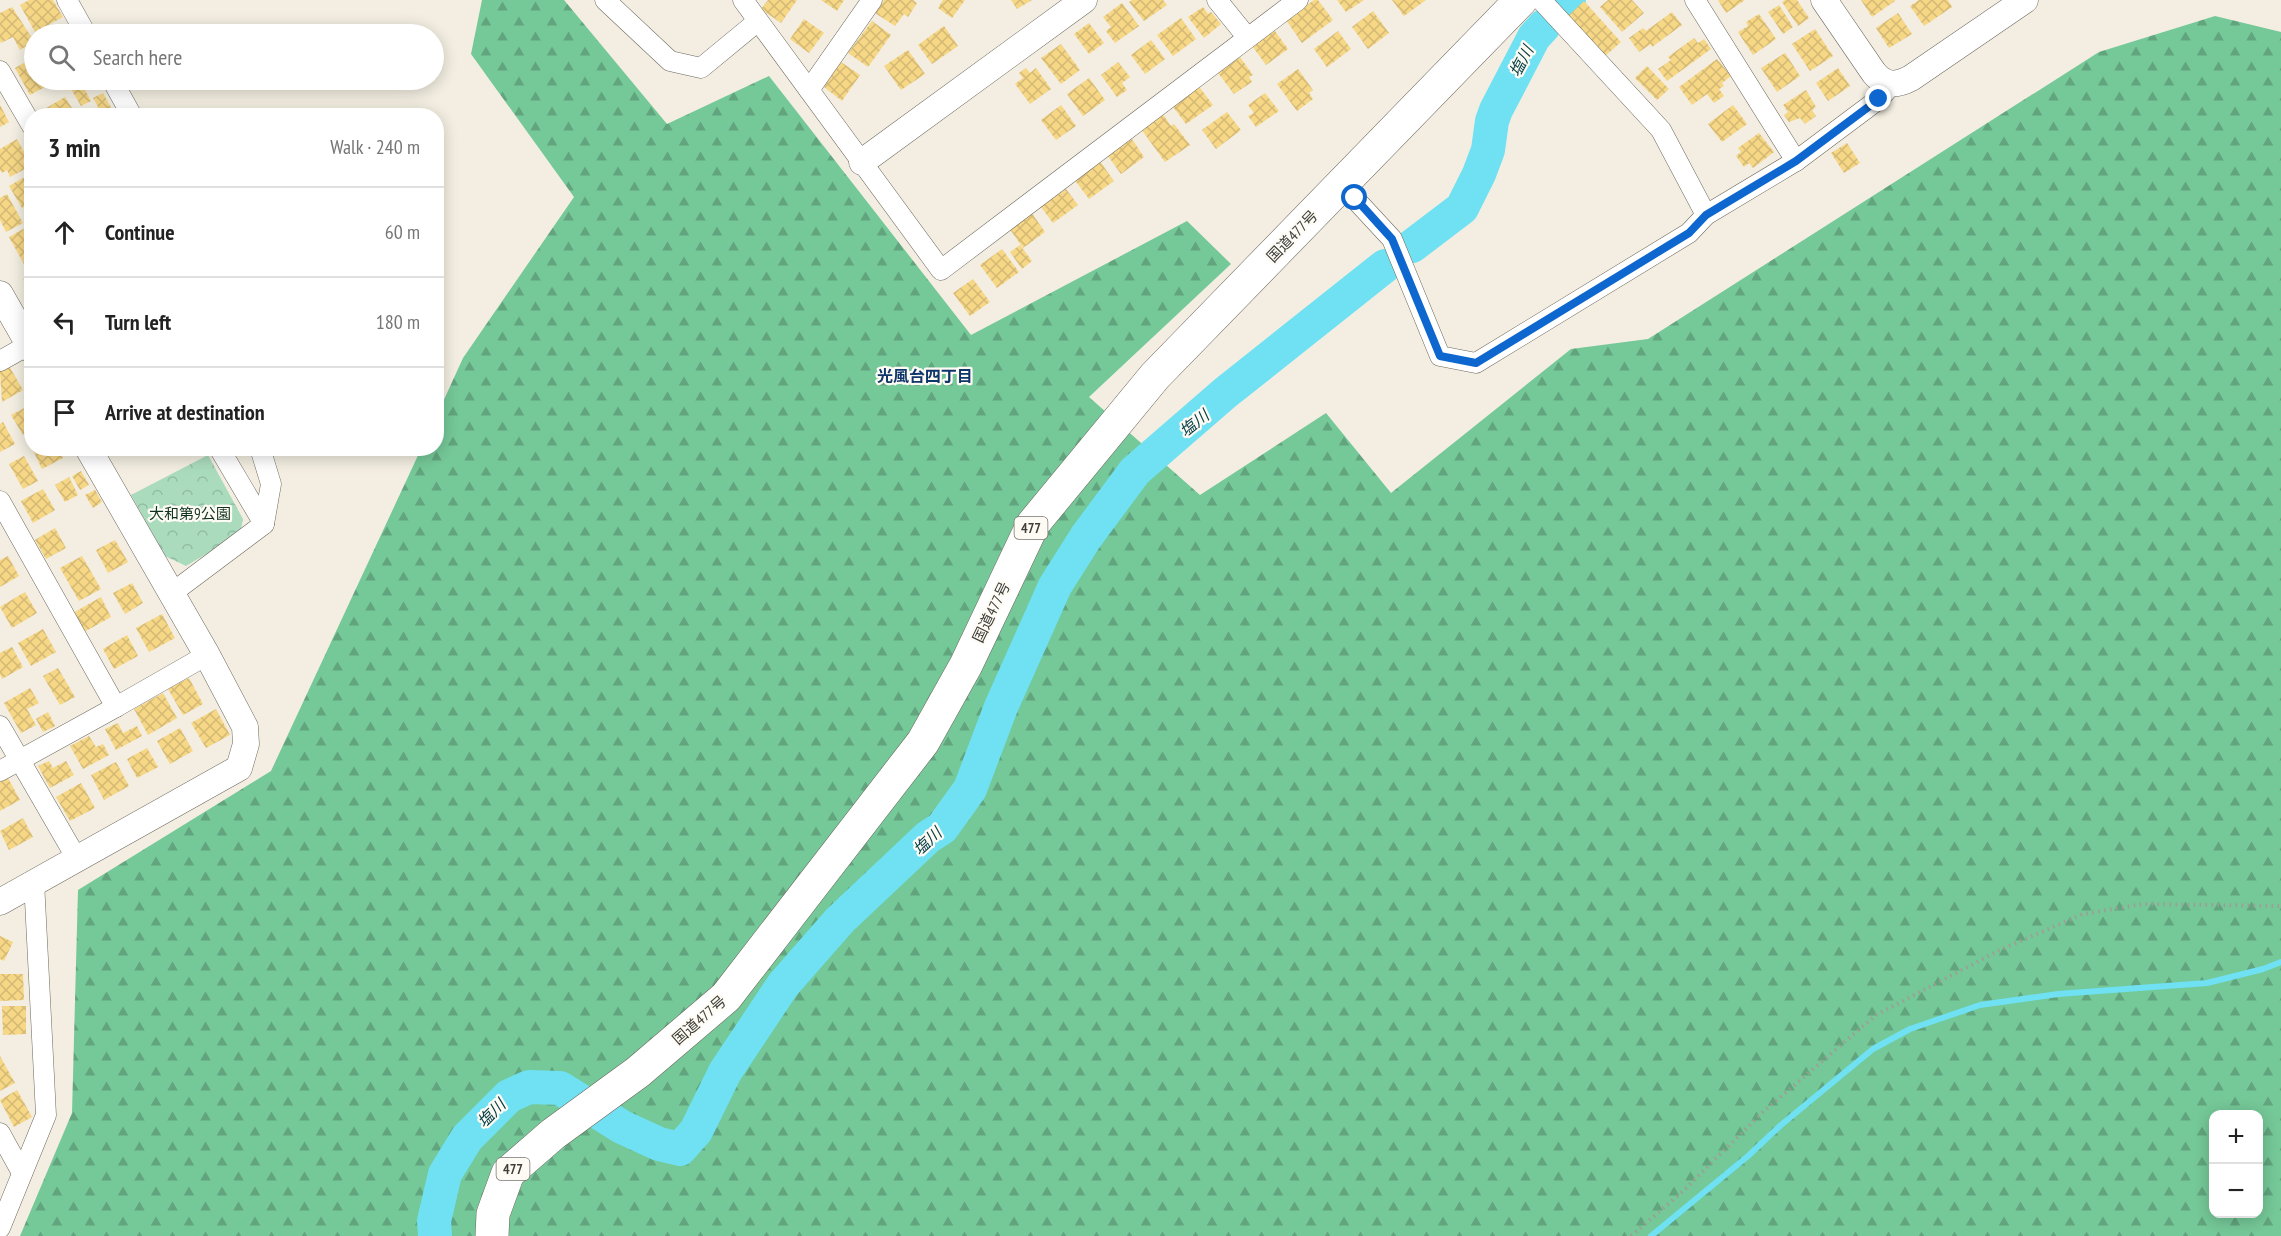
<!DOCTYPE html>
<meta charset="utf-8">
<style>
:root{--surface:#fff;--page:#f6f6f6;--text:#222;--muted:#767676;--line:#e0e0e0}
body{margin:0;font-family:"PT Sans Narrow","Noto Sans JP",sans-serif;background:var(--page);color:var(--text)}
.controls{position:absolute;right:18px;bottom:18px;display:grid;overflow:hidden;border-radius:12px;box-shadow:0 3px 15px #0003}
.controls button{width:54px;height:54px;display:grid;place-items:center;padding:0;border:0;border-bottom:2px solid var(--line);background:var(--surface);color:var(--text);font:30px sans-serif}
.stop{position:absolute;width:18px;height:18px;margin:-14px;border:4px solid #0e66cf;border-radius:50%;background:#fff}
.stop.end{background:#0e66cf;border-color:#fff;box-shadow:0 2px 6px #0008}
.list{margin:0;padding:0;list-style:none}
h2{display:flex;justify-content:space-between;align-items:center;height:78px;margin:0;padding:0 24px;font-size:26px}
h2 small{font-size:20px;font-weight:400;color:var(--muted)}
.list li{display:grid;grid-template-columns:39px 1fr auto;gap:18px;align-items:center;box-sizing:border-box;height:90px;padding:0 24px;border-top:2px solid var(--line)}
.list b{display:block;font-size:22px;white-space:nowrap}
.list em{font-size:20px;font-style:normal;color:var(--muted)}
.icon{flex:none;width:33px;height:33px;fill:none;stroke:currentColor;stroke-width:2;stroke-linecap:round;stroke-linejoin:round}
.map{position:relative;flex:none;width:2281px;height:1236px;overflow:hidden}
.search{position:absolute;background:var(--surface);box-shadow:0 3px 15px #0003;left:24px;top:24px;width:420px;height:66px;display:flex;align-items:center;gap:15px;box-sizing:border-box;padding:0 21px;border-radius:33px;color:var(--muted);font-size:22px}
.panel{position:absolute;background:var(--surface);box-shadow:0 3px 15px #0003;left:24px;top:108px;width:420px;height:348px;border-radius:24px}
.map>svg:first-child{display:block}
</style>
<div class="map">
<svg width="2281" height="1236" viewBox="0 0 2281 1236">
<defs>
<pattern id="forest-firs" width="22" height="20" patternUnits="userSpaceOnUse" patternTransform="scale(1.5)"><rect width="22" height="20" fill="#75c898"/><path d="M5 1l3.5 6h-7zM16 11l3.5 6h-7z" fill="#61a47d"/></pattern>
<pattern id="park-crowns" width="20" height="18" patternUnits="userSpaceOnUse" patternTransform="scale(1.5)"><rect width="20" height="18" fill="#aadbbd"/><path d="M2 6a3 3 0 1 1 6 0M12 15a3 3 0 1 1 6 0" fill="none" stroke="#93bda3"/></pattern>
<pattern id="building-cross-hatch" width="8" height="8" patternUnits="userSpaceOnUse" patternTransform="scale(1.5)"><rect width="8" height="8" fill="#f6d786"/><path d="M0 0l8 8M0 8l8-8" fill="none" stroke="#d4b974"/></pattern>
</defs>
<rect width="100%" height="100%" fill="#f3eee1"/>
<!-- forest -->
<path fill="url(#forest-firs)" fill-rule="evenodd" d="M482 0H564L667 124 769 76 971 335 1187 221 1231 264 1089 397 1200 495 1326 413 1391 493 1571 349 1648 339 2099 52 2215 16 2281 32V1236H20L72 1113 78 890 271 771 421 449 436 448 437 415 463 358 574 197 471 54ZM2214 1114H2258V1214H2214Z"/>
<!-- park -->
<polygon fill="url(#park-crowns)" points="208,455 243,519 240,534 186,566 165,556 131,495"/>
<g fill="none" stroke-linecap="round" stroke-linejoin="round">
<!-- stream -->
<polyline stroke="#6fe1f2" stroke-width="6" points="1651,1236 1748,1156 1781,1125 1873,1049 1910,1029 1980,1005 2058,994 2207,983 2263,969 2281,962"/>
<!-- river -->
<g stroke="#6fe1f2" stroke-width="34">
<polyline points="1566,3 1569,0"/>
<polyline points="1412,246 1462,208 1479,174 1488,150 1492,121 1496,110 1534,37 1544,26"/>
<polyline points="435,1236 434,1221 445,1174 467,1138 509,1096 529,1087 560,1088 622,1127 659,1144 680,1149 696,1131 725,1072 783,985 840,920 928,837 942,828 970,789 1001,707 1055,586 1086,537 1135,471 1225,393 1385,266"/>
</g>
</g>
<!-- building -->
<g fill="url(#building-cross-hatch)">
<polygon points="29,0 53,0 63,17 35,32 20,5"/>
<polygon points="768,0 797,0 781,23 761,9"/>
<polygon points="821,0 844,0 837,11"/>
<polygon points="884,0 913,0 917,3 908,17 904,14 895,26 875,13"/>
<polygon points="943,0 965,0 952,18 938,8"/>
<polygon points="1011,0 1032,0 1017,9"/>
<polygon points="1132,0 1163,0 1167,5 1144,21 1129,2"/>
<polygon points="1314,0 1318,0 1333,20 1302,43 1286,20"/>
<polygon points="1337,0 1364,0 1346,12"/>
<polygon points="1392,0 1426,0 1404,16"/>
<polygon points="1608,0 1632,0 1644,13 1622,32 1600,7"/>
<polygon points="1718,0 1745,0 1726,13"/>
<polygon points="1785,0 1797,0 1809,18 1798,26 1782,2"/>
<polygon points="1861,0 1894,0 1895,1 1872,17"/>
<polygon points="1919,0 1948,0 1952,7 1924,26 1910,6"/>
<polygon points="1584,1 1621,42 1604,57 1568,16"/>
<polygon points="1122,3 1139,26 1115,43 1106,31 1111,27 1103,17"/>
<polygon points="1779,5 1793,27 1783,34 1768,12"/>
<polygon points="12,7 34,41 20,50 13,37 1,43 0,41 0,13"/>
<polygon points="1203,7 1208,14 1211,12 1221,24 1204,38 1188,17"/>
<polygon points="1373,11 1389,33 1368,49 1352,27"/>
<polygon points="1672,12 1682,25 1652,47 1651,44 1639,52 1629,38 1643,28 1646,31"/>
<polygon points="1898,13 1912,34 1889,48 1876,28"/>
<polygon points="1759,14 1776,39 1753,55 1738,32 1748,26 1746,22"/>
<polygon points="1181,18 1196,39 1173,56 1157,35"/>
<polygon points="804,19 824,33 809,53 790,39"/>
<polygon points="872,21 891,35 868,67 848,53"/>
<polygon points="1089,23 1104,43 1089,54 1074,34"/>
<polygon points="944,26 958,46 932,64 918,45"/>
<polygon points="1272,27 1288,49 1266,65 1250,43"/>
<polygon points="1815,29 1833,56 1810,71 1792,44"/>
<polygon points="1338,31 1351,49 1327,67 1314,49"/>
<polygon points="1694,38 1698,43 1704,39 1711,49 1667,81 1658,69 1671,60 1668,57"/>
<polygon points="1151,40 1165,59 1145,74 1131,55"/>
<polygon points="1061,44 1080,70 1061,84 1041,58"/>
<polygon points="908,50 925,74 901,90 884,66"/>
<polygon points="1785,53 1800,76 1777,92 1761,68"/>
<polygon points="34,57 34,80 55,80 56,81 30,95 15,68"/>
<polygon points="1240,57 1253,75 1249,77 1252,82 1234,94 1218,73"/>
<polygon points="1717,59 1731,76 1722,83 1724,86 1719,89 1724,96 1714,103 1707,94 1692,105 1679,87"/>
<polygon points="841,62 860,75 842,101 824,87"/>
<polygon points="1118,62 1130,77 1122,83 1127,90 1117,97 1101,75"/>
<polygon points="1647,66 1669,89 1657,100 1635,78"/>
<polygon points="1026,68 1030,73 1036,68 1051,89 1030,104 1015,84 1023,78 1019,73"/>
<polygon points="1838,68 1850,86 1828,101 1816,83"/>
<polygon points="1298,69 1313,90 1309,93 1313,99 1297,111 1277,84"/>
<polygon points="1089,78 1105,100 1083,116 1067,94"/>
<polygon points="81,83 91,101 81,106 71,89"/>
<polygon points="1197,84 1213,105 1186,124 1170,103"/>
<polygon points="1806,90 1816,107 1812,110 1816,116 1805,124 1800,118 1789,122 1784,115 1788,112 1783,105"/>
<polygon points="103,93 114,113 110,116 103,116 93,98"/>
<polygon points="1265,93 1279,111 1256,127 1248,116 1254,113 1248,105"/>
<polygon points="65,97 75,113 71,116 46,116 43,110"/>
<polygon points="0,105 9,122 0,127"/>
<polygon points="1061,105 1076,126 1056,140 1041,120"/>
<polygon points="1733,105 1747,124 1722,142 1708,124"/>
<polygon points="94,108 98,116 86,116 85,114"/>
<polygon points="1227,112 1241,130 1216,149 1202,130"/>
<polygon points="1162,113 1171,126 1174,124 1190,145 1165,162 1141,129"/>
<polygon points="1759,133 1774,152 1753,168 1749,163 1744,167 1736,156 1741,152 1738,148"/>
<polygon points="17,139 28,159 23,161 27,168 10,177 7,170 2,173 0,170 0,149"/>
<polygon points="1132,139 1144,157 1121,174 1108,156"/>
<polygon points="1847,143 1860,163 1844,173 1831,153"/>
<polygon points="1099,160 1114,181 1089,199 1074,179"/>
<polygon points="32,173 32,203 22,208 9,186"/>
<polygon points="1066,189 1078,205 1053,223 1041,207"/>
<polygon points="7,194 23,223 6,232 0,220 0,198"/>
<polygon points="1031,212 1045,232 1023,248 1009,228"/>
<polygon points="25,228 32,240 32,262 25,266 9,237"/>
<polygon points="1020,245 1032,261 1022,269 1010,252"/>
<polygon points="1002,249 1019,272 997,288 980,265"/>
<polygon points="32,274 32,294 23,279"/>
<polygon points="973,279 990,302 970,316 953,293"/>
<polygon points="9,366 23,390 2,402 0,371"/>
<polygon points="32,404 32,430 23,435 11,415"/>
<polygon points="3,422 15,444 0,452 0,424"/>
<polygon points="32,448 58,448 63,458 42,469"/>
<polygon points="160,448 174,448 163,454"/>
<polygon points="24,456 38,481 23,489 9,464"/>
<polygon points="81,471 89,485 80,490 72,476"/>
<polygon points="69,477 78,495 65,502 55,485"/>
<polygon points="43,489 55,510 33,523 21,501"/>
<polygon points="95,490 102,502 93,508 85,495"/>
<polygon points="55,528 66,548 46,559 35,540"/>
<polygon points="115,540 128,562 108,573 96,550"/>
<polygon points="8,556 19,576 0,587 0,560"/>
<polygon points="82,556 101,589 79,601 60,568"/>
<polygon points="132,583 143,603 125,614 113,593"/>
<polygon points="25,592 37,613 12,628 0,607"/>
<polygon points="101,597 111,617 84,632 73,613"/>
<polygon points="162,614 175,638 149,652 136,628"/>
<polygon points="43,629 56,652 31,666 18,643"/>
<polygon points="127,635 138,656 114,669 103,649"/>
<polygon points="12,647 23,667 2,679 0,674 0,653"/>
<polygon points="58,668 75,697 60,705 43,676"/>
<polygon points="189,678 203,704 183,715 168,689"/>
<polygon points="30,688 39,703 27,709 36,725 21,733 4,703"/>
<polygon points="163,693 177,718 148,735 134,709"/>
<polygon points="216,709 230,735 206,748 191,723"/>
<polygon points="48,712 55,726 43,732 36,719"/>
<polygon points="118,723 123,733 137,726 142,736 116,750 105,729"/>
<polygon points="180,728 193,751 170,764 157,741"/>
<polygon points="89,736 96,747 103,744 109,755 83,769 70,746"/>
<polygon points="147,748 158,767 137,778 127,759"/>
<polygon points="49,761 53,768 66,761 74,775 50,788 38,766"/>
<polygon points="116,762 129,786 104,800 91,775"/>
<polygon points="8,778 20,800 0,811 0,782"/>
<polygon points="81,783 95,808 70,821 56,797"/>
<polygon points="23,818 33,837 9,850 0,831"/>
<polygon points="0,936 13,942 4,961 0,959"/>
<polygon points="0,974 23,974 24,1000 0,1001"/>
<polygon points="2,1006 26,1006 26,1034 3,1035"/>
<polygon points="0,1056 15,1083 0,1091"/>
<polygon points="17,1090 32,1117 14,1127 0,1100"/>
</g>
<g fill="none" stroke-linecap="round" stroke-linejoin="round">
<defs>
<g id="minor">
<polyline points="67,0 86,34"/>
<polyline points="605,0 670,61 701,68 758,21"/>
<polyline points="743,0 941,270 1298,0"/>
<polyline points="1217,0 1247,37"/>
<polyline points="1541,0 1661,130 1706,215"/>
<polyline points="1695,0 1796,161"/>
<polyline points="0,71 32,126"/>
<polyline points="112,80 132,116"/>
<polyline points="809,90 872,0"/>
<polyline points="1342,185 1392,239 1440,356 1476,363 1689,233 1706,215 1796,161 1879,99 1892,84"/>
<polyline points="0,361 32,343"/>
<polyline points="260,448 271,484 264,524"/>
<polyline points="0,501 116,707 207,655"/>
<polyline points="170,592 180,587 264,524 219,448"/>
<polyline points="0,726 77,859"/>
<polyline points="0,771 116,707"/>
<polyline points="0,1133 22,1173"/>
<polyline points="0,1228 46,1115 34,881"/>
</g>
<g id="tertiary">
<path d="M1824 0 1874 73C1885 86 1896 86 1911 78L2025 0"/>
<polyline points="862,162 1084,0"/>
<polyline points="0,294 32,350"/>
<polyline points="0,902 239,768 246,744 245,727 207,655 88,448"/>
</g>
<polyline id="trunk" points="492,1236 493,1214 508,1173 553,1134 638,1072 726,997 923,742 966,665 1033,524 1155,376 1521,0"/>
</defs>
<!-- minor casing -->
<use href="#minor" stroke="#6c685d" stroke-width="21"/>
<!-- tertiary casing -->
<use href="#tertiary" stroke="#6c685d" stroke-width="27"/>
<!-- trunk casing -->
<use href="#trunk" stroke="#6c685d" stroke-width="34"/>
<!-- path -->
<polyline stroke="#a09d94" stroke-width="4" stroke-dasharray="1.5 4.5" stroke-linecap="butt" points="1631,1236 1682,1192 1763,1112 1876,1015 1998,951 2083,914 2143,904 2281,906"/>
<!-- minor -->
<use href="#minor" stroke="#fff" stroke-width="20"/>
<!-- tertiary -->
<use href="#tertiary" stroke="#fff" stroke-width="26"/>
<!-- trunk -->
<use href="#trunk" stroke="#fff" stroke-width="33"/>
</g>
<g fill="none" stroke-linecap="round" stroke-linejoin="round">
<!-- route -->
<polyline stroke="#0e66cf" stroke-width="8" points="1355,198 1392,239 1440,356 1476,363 1689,233 1706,215 1796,161 1879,99"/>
</g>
<g text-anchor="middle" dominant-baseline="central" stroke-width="4.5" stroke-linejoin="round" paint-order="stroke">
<!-- shield labels -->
<g fill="#fefbf4" stroke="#787670" stroke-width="1.5">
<rect x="1014.5" y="517" width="33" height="22" rx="4.5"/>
<rect x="496.5" y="1158" width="33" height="22" rx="4.5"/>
</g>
<g font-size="14" font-weight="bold" fill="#3e3d38">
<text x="1031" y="528">477</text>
<text x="513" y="1169">477</text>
</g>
<!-- street labels -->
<g font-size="15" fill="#3e3d38" stroke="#fefbf4">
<text transform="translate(1292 236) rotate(-46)">国道477号</text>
<text transform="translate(991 612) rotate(-64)">国道477号</text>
<text transform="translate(699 1020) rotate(-41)">国道477号</text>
</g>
<!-- park labels -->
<g font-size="15" fill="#0f3320" stroke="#fefbf4">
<text x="190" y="513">大和第9公園</text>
</g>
<!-- water labels -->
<g font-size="16" font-style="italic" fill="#053e45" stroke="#fefbf4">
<text transform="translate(1521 61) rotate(-62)">塩川</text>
<text transform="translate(1194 423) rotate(-39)">塩川</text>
<text transform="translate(927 841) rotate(-43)">塩川</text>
<text transform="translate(491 1113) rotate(-45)">塩川</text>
</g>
<!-- neighbourhood labels -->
<g font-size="16" font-weight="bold" fill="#0f3669" stroke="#fefbf4">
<text x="925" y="376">光風台四丁目</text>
</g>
</g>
</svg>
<div class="controls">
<button>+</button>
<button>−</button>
</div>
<div class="stop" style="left:1355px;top:198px"></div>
<div class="stop end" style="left:1879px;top:99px"></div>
<div class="search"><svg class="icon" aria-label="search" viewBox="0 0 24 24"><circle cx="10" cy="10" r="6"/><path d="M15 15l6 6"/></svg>Search here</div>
<section class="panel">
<h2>3 min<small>Walk · 240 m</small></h2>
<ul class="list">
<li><svg class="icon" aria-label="ahead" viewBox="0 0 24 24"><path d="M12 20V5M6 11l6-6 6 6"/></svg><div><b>Continue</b></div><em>60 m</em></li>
<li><svg class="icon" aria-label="left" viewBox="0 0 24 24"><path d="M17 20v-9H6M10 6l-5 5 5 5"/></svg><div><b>Turn left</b></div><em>180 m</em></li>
<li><svg class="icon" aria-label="arrive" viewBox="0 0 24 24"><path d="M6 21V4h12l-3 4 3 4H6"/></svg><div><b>Arrive at destination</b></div></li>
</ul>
</section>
</div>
